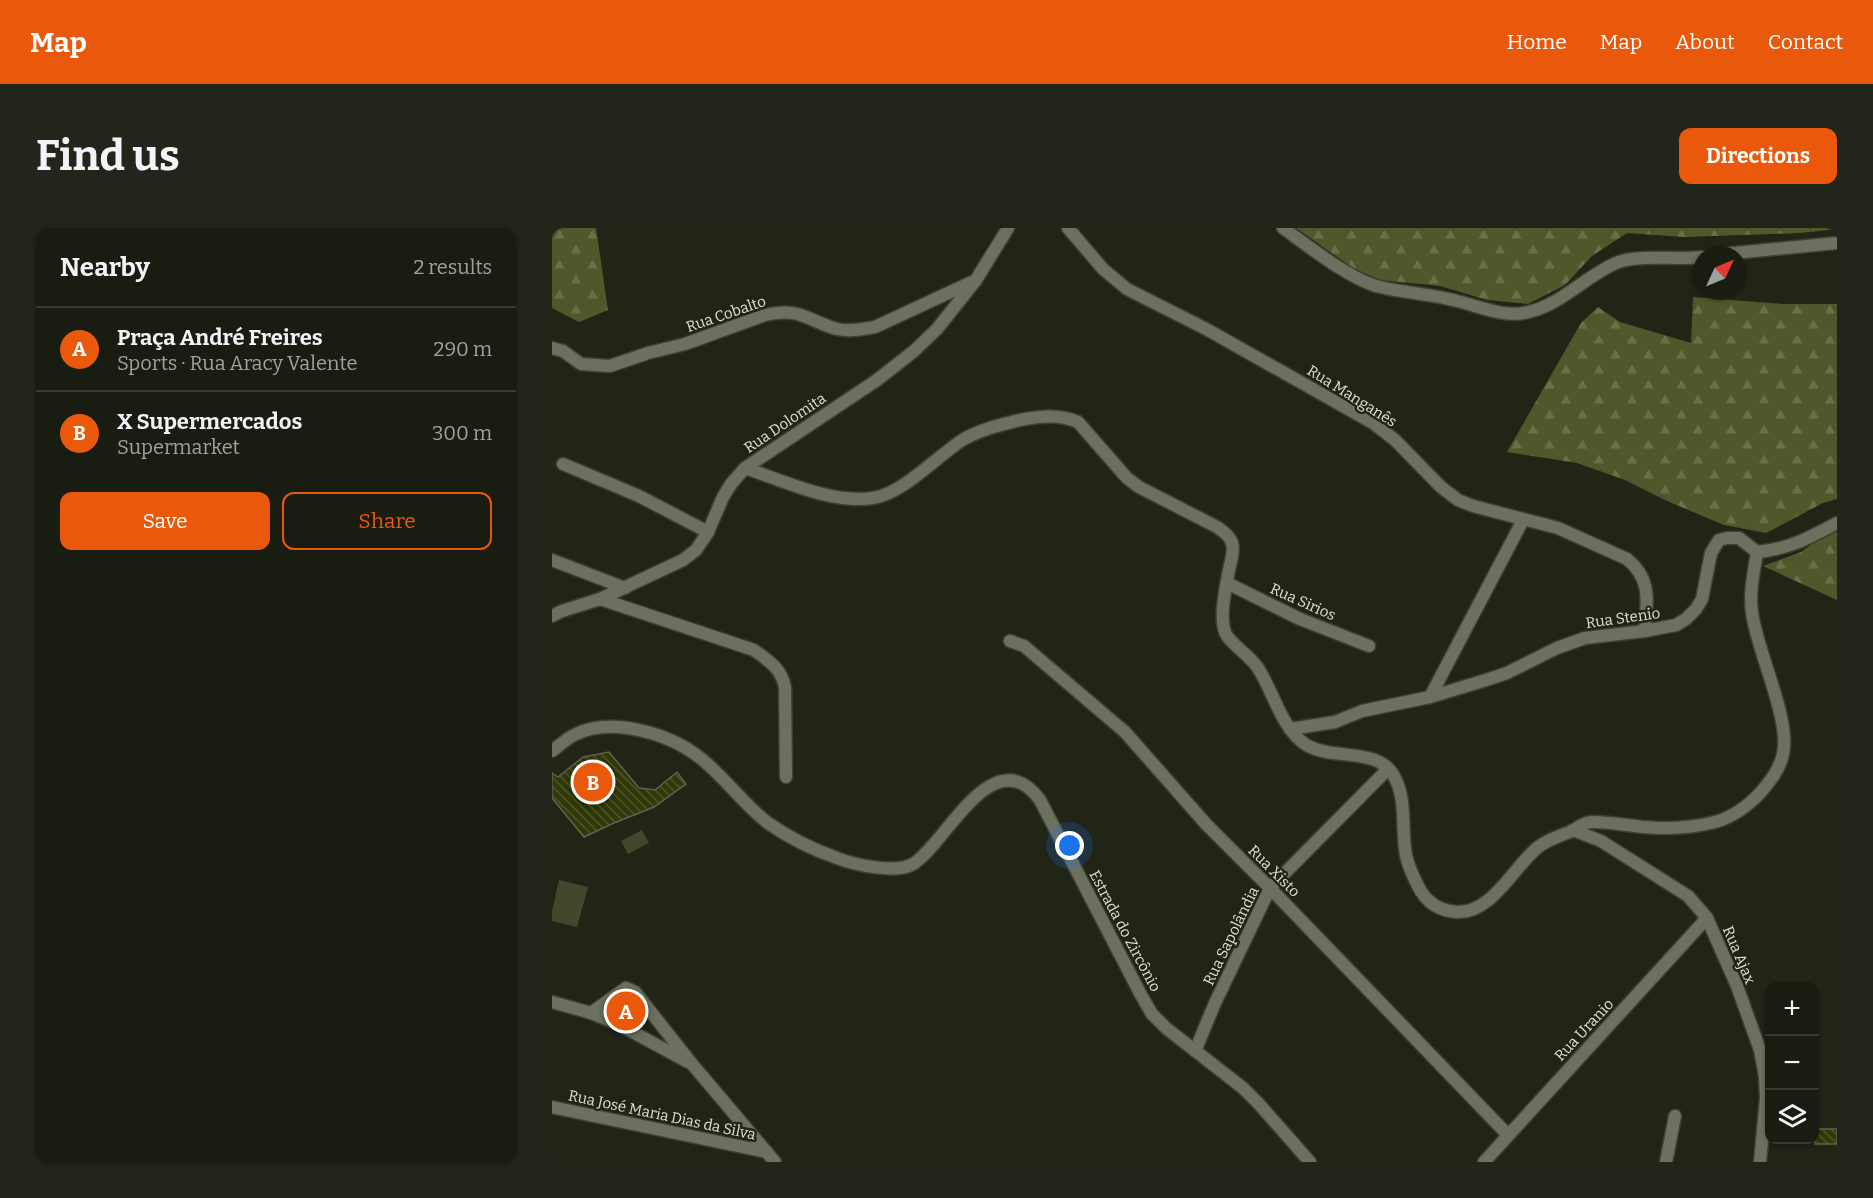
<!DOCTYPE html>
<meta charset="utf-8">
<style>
:root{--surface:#191c10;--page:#222519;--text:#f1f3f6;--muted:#9fa19f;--line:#373a30;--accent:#ea580c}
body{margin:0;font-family:Bitter,serif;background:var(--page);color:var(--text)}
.controls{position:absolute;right:18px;bottom:18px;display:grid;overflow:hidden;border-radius:12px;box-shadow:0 2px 4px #0004}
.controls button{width:54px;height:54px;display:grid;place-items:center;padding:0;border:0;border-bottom:2px solid var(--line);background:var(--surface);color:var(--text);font:30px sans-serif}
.compass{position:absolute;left:1141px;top:18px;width:54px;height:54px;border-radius:50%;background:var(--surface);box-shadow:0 2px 4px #0004;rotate:46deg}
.you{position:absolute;left:518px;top:618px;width:21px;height:21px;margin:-15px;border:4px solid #fff;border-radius:50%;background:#1a73e8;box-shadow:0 0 0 9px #1a73e833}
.badge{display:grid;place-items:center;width:39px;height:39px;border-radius:50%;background:var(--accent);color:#fff;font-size:20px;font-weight:700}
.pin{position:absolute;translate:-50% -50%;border:3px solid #fff;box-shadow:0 2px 6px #0006}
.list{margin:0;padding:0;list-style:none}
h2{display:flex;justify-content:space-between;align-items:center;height:78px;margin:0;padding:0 24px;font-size:26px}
h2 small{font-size:20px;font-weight:400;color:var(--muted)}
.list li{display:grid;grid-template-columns:39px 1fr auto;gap:18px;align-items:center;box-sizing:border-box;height:84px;padding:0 24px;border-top:2px solid var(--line)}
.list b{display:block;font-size:22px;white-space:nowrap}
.list p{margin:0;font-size:20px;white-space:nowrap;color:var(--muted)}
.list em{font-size:20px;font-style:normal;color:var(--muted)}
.actions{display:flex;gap:12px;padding:18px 24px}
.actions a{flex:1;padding:14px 0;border:2px solid var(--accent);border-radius:12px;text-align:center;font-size:21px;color:var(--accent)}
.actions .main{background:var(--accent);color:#fff}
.icon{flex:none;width:33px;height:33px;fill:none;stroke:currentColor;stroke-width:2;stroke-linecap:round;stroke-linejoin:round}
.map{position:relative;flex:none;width:1285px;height:934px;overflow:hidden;border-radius:12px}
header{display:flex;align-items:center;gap:36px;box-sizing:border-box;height:84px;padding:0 30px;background:var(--accent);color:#fff}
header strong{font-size:28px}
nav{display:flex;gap:33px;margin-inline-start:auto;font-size:21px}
.intro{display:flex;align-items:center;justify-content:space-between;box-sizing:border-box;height:144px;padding:0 36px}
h1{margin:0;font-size:42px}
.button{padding:15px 27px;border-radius:12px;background:var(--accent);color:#fff;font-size:21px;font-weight:700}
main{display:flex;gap:36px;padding:0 36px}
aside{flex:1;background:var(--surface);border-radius:12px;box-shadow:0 2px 4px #0004}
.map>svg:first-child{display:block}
</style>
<header>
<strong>Map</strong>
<nav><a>Home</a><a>Map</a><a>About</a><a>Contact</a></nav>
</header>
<div class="intro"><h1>Find us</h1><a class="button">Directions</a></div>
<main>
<aside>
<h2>Nearby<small>2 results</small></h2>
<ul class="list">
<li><span class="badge">A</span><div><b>Praça André Freires</b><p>Sports · Rua Aracy Valente</p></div><em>290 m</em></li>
<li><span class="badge">B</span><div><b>X Supermercados</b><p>Supermarket</p></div><em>300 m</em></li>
</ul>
<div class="actions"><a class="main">Save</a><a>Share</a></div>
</aside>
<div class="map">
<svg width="1285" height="934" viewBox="0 0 1285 934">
<defs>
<pattern id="forest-firs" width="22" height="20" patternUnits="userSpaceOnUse" patternTransform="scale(1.5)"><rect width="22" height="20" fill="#4f582a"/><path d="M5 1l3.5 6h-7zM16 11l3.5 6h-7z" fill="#687048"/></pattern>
<pattern id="building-back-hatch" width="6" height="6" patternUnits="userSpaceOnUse" patternTransform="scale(1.5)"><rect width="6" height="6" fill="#313909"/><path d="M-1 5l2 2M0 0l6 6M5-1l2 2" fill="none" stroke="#4e552c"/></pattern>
</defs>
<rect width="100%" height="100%" fill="#212516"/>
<!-- forest -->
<g fill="url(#forest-firs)">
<polygon points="0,0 44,0 56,82 27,94 0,80"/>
<polygon points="744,0 1285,0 1285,1 1248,5 1132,9 1075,5 1040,28 1013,57 976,76 935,72 888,58 828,52 801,40"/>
<polygon points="1141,69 1231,76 1285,76 1285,271 1271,275 1214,305 1172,297 1115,273 1073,252 1025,235 955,224 1029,95 1046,79 1068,94 1139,115"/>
<polygon points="1285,304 1285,372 1211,338 1249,324 1273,307"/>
</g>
<!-- pitch -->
<g fill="#42482b">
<polygon points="90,602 97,615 76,626 69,613"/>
<polygon points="7,652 36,659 25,699 0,693 0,683"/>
<polygon points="71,770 81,773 94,786 90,801 55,787 65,772"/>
</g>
<!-- building -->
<g fill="url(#building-back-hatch)" stroke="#5d6251" stroke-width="1.5">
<polygon points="57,524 87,560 103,562 125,544 134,556 102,579 62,595 32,609 0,570 0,545 6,549 31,529"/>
<rect x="1263" y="901" width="22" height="15"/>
</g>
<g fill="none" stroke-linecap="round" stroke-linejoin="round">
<defs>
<g id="minor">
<path d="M516 0 551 41 575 61 656 102 821 195 843 212 889 259 906 272 921 278 1006 300 1075 331C1100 351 1095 374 1093 403"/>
<path d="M731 0C756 18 795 49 824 58 851 65 879 66 905 73 926 78 951 89 972 85 1007 79 1032 49 1064 35 1085 26 1125 32 1150 29"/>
<polyline points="1162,27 1285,15"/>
<path d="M0 120 11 123 29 136 58 138 96 125 133 116 213 87C248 79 254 92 285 101 297 104 311 101 323 99L420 54"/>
<polyline points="11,236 87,268 156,304"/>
<path d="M193 240C232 253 279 276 321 270 352 265 385 228 412 211 430 201 448 197 468 192 488 188 507 186 526 194L575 250 587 259 665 299C671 303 678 308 680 315 682 322 680 330 678 337 675 354 665 393 675 408 684 420 698 428 706 440 721 463 730 501 753 516 780 534 827 517 843 550 855 573 849 602 854 627 856 638 861 648 866 658 874 674 887 683 905 684 939 686 962 639 985 620 996 611 1008 608 1020 603 1027 599 1032 594 1040 594 1057 594 1074 597 1090 599 1113 601 1140 600 1163 594 1181 589 1196 578 1209 564 1219 552 1228 541 1231 526 1239 492 1205 423 1200 385 1197 364 1202 344 1205 324"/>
<polyline points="0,332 73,360"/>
<polyline points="675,355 748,391 817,418"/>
<path d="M48 371 202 422C217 433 229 440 233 459L234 549"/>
<polyline points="0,388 10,383 48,371 131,332 144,322 156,304 171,269 179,256 193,240 325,152 362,123 385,101 424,52 456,0"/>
<polyline points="458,413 472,418 573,504 654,596 718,660 956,907"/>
<polyline points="878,469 971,292"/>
<path d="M738 501 783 494 810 483 878 469 934 452 955 445 1005 420 1033 410 1093 403 1124 397 1134 391 1144 381 1150 371 1159 325 1167 312 1175 310H1187L1205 324C1237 321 1257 310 1285 295"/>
<path d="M0 523C7 518 14 511 22 507 58 488 116 505 147 529 172 548 191 576 216 595 236 609 262 622 285 630 303 637 344 646 361 636 394 616 441 509 488 572L589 767 600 786 614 800 691 860 707 876 758 934"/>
<polyline points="1021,602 1049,613 1136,668 1155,690 1185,758 1208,822 1213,848 1214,870 1208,934"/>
<polyline points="0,774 39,785 64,795 136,834"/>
<polyline points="39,785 74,760 83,764 140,836 223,934"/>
<polyline points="643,823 663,775 718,660 836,541"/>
<polyline points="0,879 215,924"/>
<polyline points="932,934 1155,690"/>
<polyline points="1114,934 1123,888"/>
</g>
</defs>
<!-- minor casing -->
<use href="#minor" stroke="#3d4036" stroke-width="15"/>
<!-- minor -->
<use href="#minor" stroke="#6c705f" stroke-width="12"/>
</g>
<g text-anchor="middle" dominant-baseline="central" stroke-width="5" stroke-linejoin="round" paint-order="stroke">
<!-- street labels -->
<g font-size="15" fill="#dde0d6" stroke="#212516">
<text transform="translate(174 86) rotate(-19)">Rua Cobalto</text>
<text transform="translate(800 168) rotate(32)">Rua Manganês</text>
<text transform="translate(233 195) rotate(-34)">Rua Dolomita</text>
<text transform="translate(751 374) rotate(24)">Rua Sirios</text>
<text transform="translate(1071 390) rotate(-8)">Rua Stenio</text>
<text transform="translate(722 643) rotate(45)">Rua Xisto</text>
<text transform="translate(573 703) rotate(62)">Estrada do Zircônio</text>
<text transform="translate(679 708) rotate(-64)">Rua Sapolândia</text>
<text transform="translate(1187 727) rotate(67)">Rua Ajax</text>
<text transform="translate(1032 802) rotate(-47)">Rua Uranio</text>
<text transform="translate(110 887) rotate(12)">Rua José Maria Dias da Silva</text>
</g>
</g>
</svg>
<div class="controls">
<button>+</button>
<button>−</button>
<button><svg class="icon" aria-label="layers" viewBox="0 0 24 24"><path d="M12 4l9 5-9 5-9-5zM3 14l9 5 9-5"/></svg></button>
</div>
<svg class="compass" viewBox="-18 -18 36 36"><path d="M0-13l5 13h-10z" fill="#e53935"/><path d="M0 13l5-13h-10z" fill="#9fa19f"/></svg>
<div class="you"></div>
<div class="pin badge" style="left:74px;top:783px">A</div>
<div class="pin badge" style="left:41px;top:554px">B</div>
</div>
</main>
